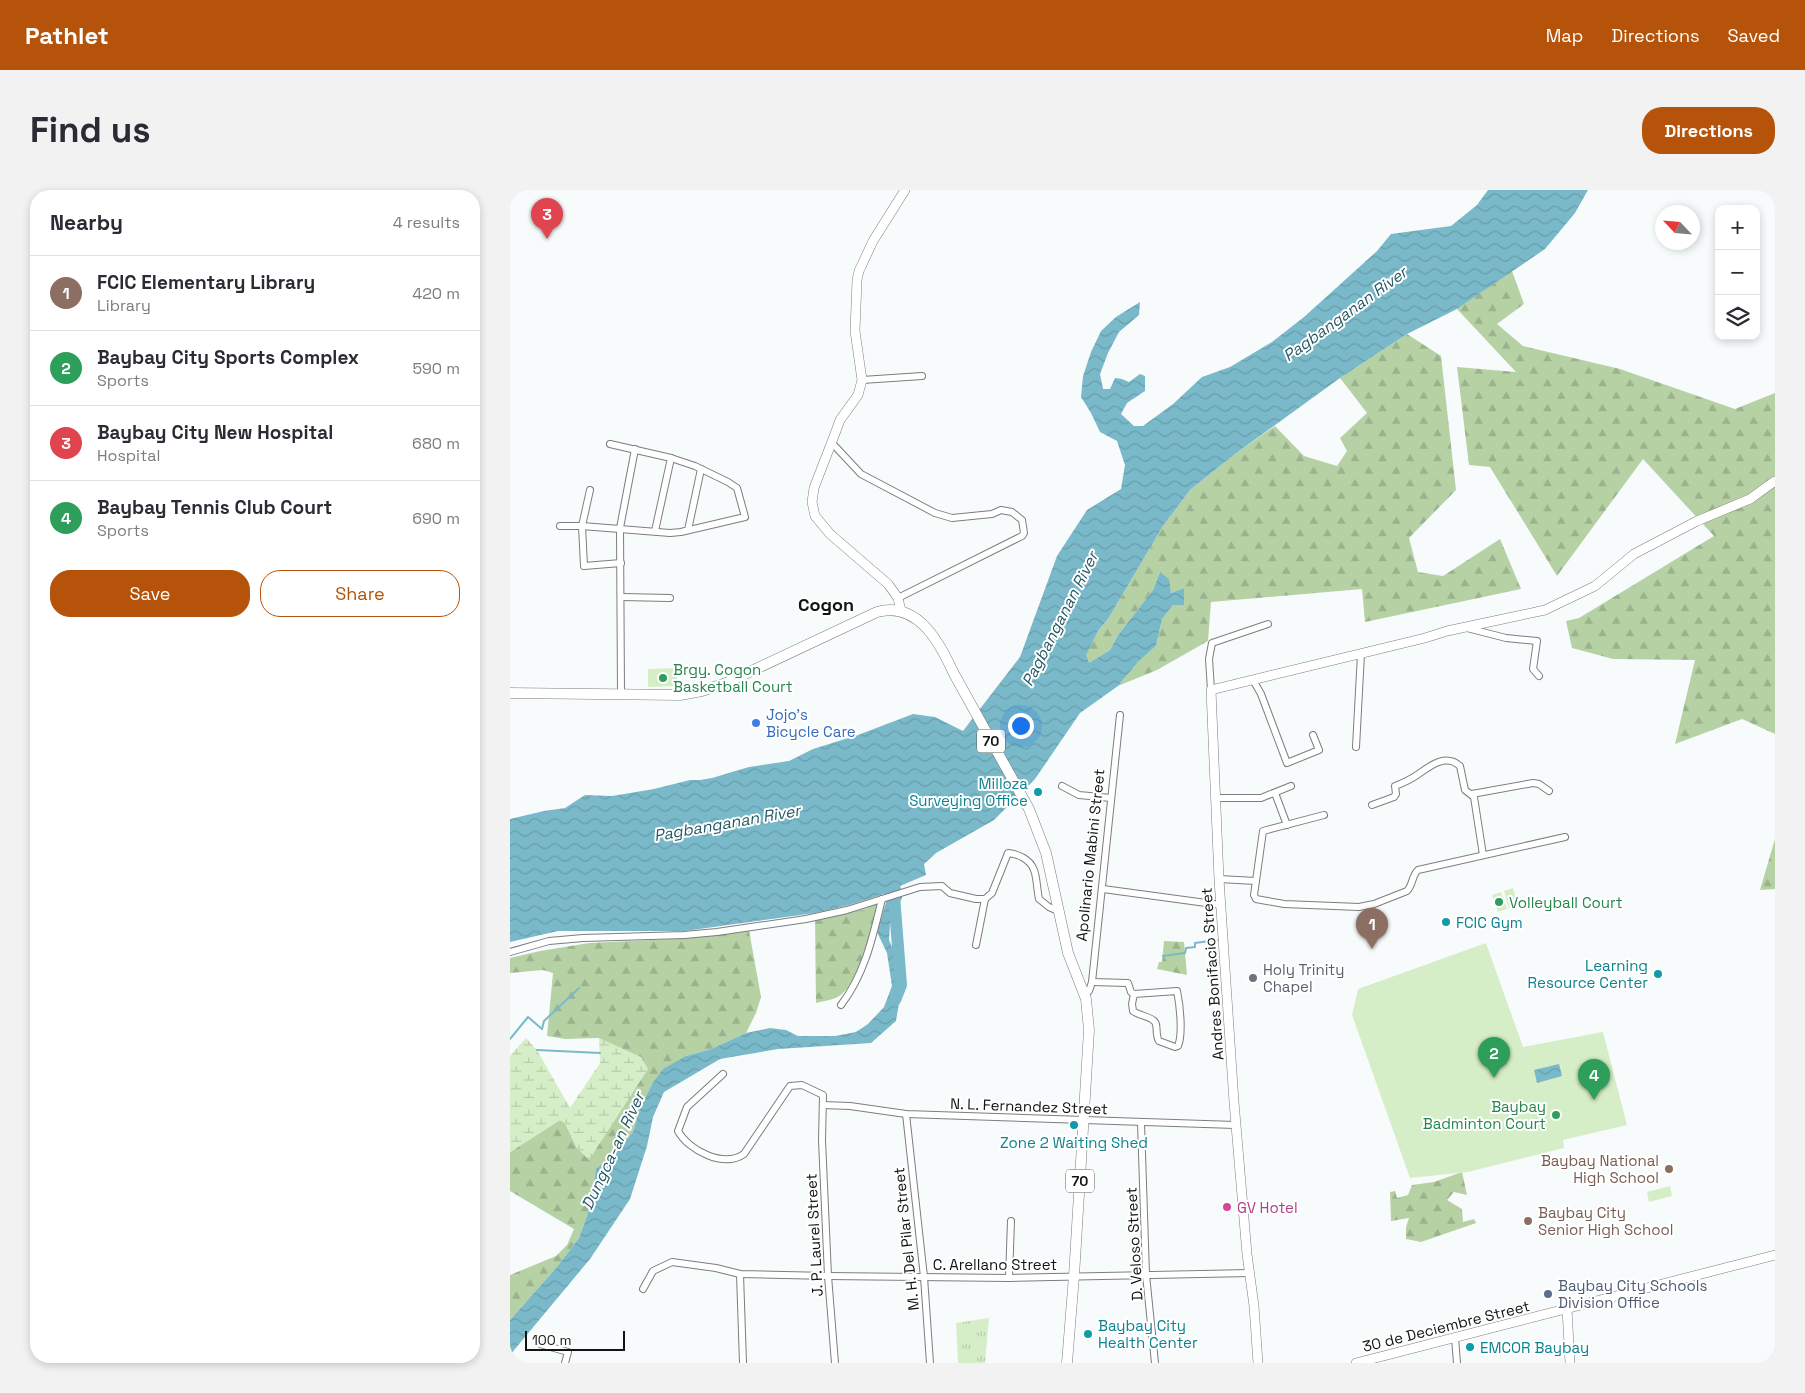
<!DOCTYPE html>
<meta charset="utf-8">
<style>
:root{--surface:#fff;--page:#f2f2f3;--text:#2b2b33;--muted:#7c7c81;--line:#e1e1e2;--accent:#b45309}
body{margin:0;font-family:"Space Grotesk",sans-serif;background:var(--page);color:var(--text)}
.controls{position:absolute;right:15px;top:15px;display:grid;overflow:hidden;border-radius:10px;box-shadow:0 2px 8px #0003}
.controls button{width:45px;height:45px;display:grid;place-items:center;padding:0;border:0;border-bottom:1px solid var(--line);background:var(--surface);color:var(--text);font:25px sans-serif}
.compass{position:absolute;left:1145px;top:15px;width:45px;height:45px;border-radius:50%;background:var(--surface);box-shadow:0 2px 8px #0003;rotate:296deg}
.scale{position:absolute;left:15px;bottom:12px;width:100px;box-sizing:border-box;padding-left:5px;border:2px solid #121313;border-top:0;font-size:14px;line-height:18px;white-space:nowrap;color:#121313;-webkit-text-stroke:4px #fff;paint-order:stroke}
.you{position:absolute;left:510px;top:535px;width:18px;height:18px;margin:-12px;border:4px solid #fff;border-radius:50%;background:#1a73e8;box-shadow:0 0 0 8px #1a73e833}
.badge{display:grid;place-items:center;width:32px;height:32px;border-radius:50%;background:var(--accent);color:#fff;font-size:16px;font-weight:700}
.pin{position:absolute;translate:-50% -41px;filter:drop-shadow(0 1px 2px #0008)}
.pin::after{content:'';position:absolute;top:26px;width:18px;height:15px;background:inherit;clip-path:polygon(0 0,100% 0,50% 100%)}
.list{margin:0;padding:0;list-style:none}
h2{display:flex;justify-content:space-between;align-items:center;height:65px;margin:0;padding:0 20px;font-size:21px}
h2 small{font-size:16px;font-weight:400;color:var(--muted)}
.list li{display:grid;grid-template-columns:32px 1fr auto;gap:15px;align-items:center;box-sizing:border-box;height:75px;padding:0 20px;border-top:1px solid var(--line)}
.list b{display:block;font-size:19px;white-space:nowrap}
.list p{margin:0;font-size:16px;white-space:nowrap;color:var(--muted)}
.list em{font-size:16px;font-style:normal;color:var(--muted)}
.actions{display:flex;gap:10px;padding:15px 20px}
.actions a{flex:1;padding:11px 0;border:1px solid var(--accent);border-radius:20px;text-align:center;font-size:18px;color:var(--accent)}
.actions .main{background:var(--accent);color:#fff}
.icon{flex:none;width:28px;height:28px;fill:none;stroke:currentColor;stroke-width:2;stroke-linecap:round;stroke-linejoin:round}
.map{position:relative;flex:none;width:1265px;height:1173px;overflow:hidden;border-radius:20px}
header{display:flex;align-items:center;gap:30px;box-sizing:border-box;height:70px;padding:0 25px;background:var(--accent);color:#fff}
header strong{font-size:24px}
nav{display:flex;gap:28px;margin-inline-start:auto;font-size:18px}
.intro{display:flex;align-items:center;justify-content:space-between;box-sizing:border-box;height:120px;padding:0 30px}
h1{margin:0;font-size:35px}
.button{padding:12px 22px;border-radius:20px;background:var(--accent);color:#fff;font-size:18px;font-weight:700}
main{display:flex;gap:30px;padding:0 30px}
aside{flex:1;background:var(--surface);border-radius:20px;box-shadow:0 2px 8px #0003}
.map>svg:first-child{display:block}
</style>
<header>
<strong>Pathlet</strong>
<nav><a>Map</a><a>Directions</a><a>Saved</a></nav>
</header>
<div class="intro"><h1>Find us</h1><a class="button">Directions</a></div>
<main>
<aside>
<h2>Nearby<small>4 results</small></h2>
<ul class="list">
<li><span class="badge" style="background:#8d6e63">1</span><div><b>FCIC Elementary Library</b><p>Library</p></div><em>420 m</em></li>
<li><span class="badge" style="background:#2e9e5b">2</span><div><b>Baybay City Sports Complex</b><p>Sports</p></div><em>590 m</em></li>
<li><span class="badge" style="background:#e0444e">3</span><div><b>Baybay City New Hospital</b><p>Hospital</p></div><em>680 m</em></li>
<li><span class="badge" style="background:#2e9e5b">4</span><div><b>Baybay Tennis Club Court</b><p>Sports</p></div><em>690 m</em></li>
</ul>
<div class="actions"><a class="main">Save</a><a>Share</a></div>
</aside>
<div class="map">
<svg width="1265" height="1173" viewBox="0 0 1265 1173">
<defs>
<pattern id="grass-tufts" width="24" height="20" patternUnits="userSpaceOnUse" patternTransform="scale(1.25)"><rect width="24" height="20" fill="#d6eec7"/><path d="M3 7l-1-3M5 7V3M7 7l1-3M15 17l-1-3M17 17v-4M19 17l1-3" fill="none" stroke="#b7cbaa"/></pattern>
<pattern id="forest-firs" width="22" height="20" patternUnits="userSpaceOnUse" patternTransform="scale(1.25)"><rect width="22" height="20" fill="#b6d2a5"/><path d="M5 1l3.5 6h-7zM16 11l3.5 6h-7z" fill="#9bb38d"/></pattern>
<pattern id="wetland-marsh" width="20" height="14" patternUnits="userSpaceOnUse" patternTransform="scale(1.25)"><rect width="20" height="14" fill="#d6eec7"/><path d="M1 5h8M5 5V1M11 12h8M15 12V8" fill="none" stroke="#b7cbaa"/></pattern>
<pattern id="water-waves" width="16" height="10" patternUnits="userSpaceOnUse" patternTransform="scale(1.25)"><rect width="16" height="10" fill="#7ab9c9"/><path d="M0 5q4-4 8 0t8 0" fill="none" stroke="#689eac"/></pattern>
</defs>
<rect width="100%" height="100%" fill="#f8fbfc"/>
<!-- grass -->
<polygon fill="url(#grass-tufts)" points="479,1128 475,1173 448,1173 446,1133"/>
<!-- forest -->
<g fill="url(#forest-firs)">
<polygon points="1002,81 1014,114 987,134 1013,156 1110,179 1225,219 1265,203 1265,544 1232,529 1165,554 1185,470 1103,469 1062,458 1056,431 1069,428 1204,346 1133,269 1047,386 980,277 959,275 947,177 1006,182 947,119"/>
<polygon points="897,144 931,166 946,300 899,348 908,382 933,386 990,349 1011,399 855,432 852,399 701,412 698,451 647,480 608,496 629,471 646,456 652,429 663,415 674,414 674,398 661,403 650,382 643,400 608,445 600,460 578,474 575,465 588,441 598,429 653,336 680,300 725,264 765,236 794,266 827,276 837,261 830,248 857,223 830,188"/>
<polygon points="1265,649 1265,699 1250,700"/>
<path d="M369 713C364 734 348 791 332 804 325 810 314 811 306 813L305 729 352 720Z"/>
<polygon points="239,740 251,807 246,823 236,843 201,859 176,866 142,894 130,918 123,942 109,958 86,979 79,1020 69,1048 46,1078 0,1130 0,1085 46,1066 57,1055 64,1039 0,1001 0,962 50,930 55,933 67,958 138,879 89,848 55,849 37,846 43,783 33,780 0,783 0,768 30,761 79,753 183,748"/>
<polygon points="654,751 674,752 677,785 647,779 649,772 652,772"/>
<polygon points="952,982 957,1005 944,1002 937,1010 952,1019 953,1032 964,1029 966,1033 911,1052 896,1049 896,1037 899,1028 881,1031 880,1002 885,1001 887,1008 898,1005 902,995 924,992"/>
</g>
<!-- wetland -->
<polygon fill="url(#wetland-marsh)" points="16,848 27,860 60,918 90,873 89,848 131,867 138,879 79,970 67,958 55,933 50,930 0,962 0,866"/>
<!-- park -->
<g fill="#d6eec7">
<polygon points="167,478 167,496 138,497 138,479"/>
<polygon points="1003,698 1008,715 999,718 994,701"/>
<polygon points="991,702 997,719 988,722 982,705"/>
<polygon points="976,753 1013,857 1093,842 1117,935 1053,950 1054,958 958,982 900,988 842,825 848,799"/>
<polygon points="1160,996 1162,1006 1139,1012 1137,1002"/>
</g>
<!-- water -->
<g fill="url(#water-waves)">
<polygon points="978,0 1078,0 1065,23 1035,59 947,119 897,144 830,188 725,264 680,300 653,336 598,429 588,441 576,465 579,473 600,460 608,445 643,400 650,382 659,389 661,403 674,398 674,415 663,415 652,429 646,456 629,471 608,496 570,523 525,589 484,630 426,663 414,674 416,685 390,696 392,701 392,708 380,733 379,750 388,771 391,801 386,831 361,853 268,859 210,869 154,902 143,927 137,956 120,1009 80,1069 0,1165 0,1130 46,1078 69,1048 79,1020 86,979 109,958 123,942 130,918 142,894 153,879 176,866 201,859 236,843 260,838 276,840 288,846 325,846 346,842 358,834 374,817 382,796 377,763 367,742 377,709 374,704 339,715 305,723 175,741 48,741 0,752 0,629 34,621 55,618 75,605 102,606 144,599 180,590 190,590 202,588 239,577 279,571 303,559 348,545 403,524 425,527 453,541 510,467 547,366 577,320 611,299 615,275 607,251 590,242 581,223 571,207 573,186 581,162 591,141 606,127 630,112 629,125 609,142 598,163 590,184 593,199 600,199 605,188 612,189 619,192 630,184 635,186 635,201 617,213 611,224 624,236 633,236 663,214 692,187 720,177 762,152 794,127 867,61 881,44 941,36 967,15"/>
<polygon points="1049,874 1052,886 1027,893 1024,880"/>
</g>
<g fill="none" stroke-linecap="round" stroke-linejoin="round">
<!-- stream -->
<g stroke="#7ab9c9" stroke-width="2">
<polyline points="653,766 675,763 676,758 685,757 685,753 707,750"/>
<polyline points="0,849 18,827 32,839 34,831 69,798"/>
<polyline points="27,860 90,863"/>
</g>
<!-- river -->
<polyline stroke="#7ab9c9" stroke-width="12" points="384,706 391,795 385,810"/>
<defs>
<g id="street">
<polyline points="352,190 412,186"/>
<polyline points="322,253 351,284 425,323 442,328 482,324 491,320 502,322 512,330 514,343 512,346 388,408"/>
<polyline points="80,300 72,336 74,376 111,373"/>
<polyline points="50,336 72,336 160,343 171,342 235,327 227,298 218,292 185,276 161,268 100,254"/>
<polyline points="178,340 191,279"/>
<polyline points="145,341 161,268"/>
<polyline points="111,407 160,408"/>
<polyline points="957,438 996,448 1027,451 1023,479 1029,486"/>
<polyline points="743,490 751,504 777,573 809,560 803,545"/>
<polyline points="701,500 699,469 702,453 758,434"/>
<polyline points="111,504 110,338 125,259"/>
<polyline points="846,557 851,464"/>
<polyline points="552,596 569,605 601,608"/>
<polyline points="765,603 777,635"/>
<polyline points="962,604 1023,593 1029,594 1039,601"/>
<polyline points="705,608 751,608 781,596"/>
<path d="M862 615 884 607 886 604 885 596C893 593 900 590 907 585 920 576 935 563 950 576L955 600 964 607 973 665"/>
<path d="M814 625 753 641 744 705 746 709 774 714 849 717 864 714 897 701C903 695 902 685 908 680L1055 647"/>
<polyline points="709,689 746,691"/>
<polyline points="593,699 711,715"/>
<polyline points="466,755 475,709"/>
<path d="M0 762 39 751 73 748 174 745 207 742 296 729 337 720 410 697 432 696 440 703 466 709H475L482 703 498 663C508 664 520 669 524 680 527 687 527 701 529 709L539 717 548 721"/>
<path d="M582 792 618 793 621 802 624 804 622 814 623 821C629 826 641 826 645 832 648 836 645 845 649 851L665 857 668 856C673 844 670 815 667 801L624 804"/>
<polyline points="575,805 579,801 582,792 610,525"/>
<path d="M331 815C355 784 363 746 372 709"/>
<path d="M213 884 177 917 168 941C179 961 214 978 234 964L280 896 292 895 313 905 312 950 318 1086 325 1173"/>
<polyline points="313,915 340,916 396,924 725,935"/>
<polyline points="396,924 414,1087 420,1173"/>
<polyline points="631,933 636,1085 645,1173"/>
<polyline points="230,1084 233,1173"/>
<polyline points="499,1088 501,1031"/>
<polyline points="133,1099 143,1081 162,1072 206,1078 230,1084 318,1086 499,1088 740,1083"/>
<polyline points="945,1148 947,1173"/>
<polyline points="30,1154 58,1162 55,1173"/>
</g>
<g id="secondary">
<polyline points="391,421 388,408 378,394 320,344 305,326 302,312 304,298 326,241 330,230 348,205 352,190 345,141 347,90 349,81 363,51 395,0"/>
<polyline points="1057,1119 1060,1173"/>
<polyline points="748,1173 744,1116 737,1064 724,912 709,689 701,500 915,448 937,441 1035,420 1085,396 1124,364 1187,331 1240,309 1265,291"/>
<polyline points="846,1173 1265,1065"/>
</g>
<path id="primary" d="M0 503 170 505 192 501 216 493 367 422C407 411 429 451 443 482L519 619 536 663 558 763 576 809 579 840 564 1086 557 1173"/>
</defs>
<!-- street casing -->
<use href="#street" stroke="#7b7d7f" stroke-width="8"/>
<!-- secondary casing -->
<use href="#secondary" stroke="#7b7d7f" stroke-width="10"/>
<!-- primary casing -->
<use href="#primary" stroke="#7b7d7f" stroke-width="11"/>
<!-- street -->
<use href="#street" stroke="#fff" stroke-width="6"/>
<!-- secondary -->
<use href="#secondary" stroke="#fff" stroke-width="9"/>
<!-- primary -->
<use href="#primary" stroke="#fff" stroke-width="10"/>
</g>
<!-- markers -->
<g fill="#2e9e5b" stroke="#fff" stroke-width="2">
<circle cx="153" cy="488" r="5"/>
<circle cx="989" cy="712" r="5"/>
<circle cx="1046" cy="925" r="5"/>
</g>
<circle fill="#3f7fe0" stroke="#fff" stroke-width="2" cx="246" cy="533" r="5"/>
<g fill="#0f9aa8" stroke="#fff" stroke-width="2">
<circle cx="528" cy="602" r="5"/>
<circle cx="936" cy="732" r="5"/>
<circle cx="1148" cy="784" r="5"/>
<circle cx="564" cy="935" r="5"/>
<circle cx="578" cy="1144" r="5"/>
<circle cx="960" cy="1157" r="5"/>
</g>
<circle fill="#6b7280" stroke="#fff" stroke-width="2" cx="743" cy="788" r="5"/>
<g fill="#8d6e63" stroke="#fff" stroke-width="2">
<circle cx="1159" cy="979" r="5"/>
<circle cx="1018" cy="1031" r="5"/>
</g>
<circle fill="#d1479c" stroke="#fff" stroke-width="2" cx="717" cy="1017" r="5"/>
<circle fill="#5c6f8a" stroke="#fff" stroke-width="2" cx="1038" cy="1104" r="5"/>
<g text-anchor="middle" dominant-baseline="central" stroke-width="4" stroke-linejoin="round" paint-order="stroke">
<!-- shield labels -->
<g fill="#fff" stroke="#595a5a" stroke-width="1">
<rect x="467" y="539.5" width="28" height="23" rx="4"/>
<rect x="556" y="979.5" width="28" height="23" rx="4"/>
</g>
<g font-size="14" font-weight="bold" fill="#121313">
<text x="481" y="551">70</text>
<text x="570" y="991">70</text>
</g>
<!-- leisure labels -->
<g font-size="15" fill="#27864d" stroke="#fff" text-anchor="start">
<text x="163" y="479">Brgy. Cogon<tspan x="163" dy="17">Basketball Court</tspan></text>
<text x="999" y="712">Volleyball Court</text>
<text x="1036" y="916" text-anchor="end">Baybay<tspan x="1036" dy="17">Badminton Court</tspan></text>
</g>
<!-- shop labels -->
<g font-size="15" fill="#366cbe" stroke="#fff" text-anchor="start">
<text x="256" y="524">Jojo's<tspan x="256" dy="17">Bicycle Care</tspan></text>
</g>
<!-- culture labels -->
<g font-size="15" fill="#0d838f" stroke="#fff" text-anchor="start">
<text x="518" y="593" text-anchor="end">Milloza<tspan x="518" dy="17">Surveying Office</tspan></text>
<text x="946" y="732">FCIC Gym</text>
<text x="1138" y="775" text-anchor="end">Learning<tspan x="1138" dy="17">Resource Center</tspan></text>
<text x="564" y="952" text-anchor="middle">Zone 2 Waiting Shed</text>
<text x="588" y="1135">Baybay City<tspan x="588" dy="17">Health Center</tspan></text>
<text x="970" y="1157">EMCOR Baybay</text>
</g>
<!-- street labels -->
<g font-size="15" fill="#121313" stroke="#fff">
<text transform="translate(580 665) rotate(-84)">Apolinario Mabini Street</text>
<text transform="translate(702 784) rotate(-94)">Andres Bonifacio Street</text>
<text transform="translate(519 916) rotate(2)">N. L. Fernandez Street</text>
<text transform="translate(304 1045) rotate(-93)">J. P. Laurel Street</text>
<text transform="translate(396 1049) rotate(-96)">M. H. Del Pilar Street</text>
<text transform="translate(624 1054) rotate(-93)">D. Veloso Street</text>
<text x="485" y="1074">C. Arellano Street</text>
<text transform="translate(936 1136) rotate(-14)">30 de Deciembre Street</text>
</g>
<!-- worship labels -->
<g font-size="15" fill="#5b616d" stroke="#fff" text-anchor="start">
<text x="753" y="779">Holy Trinity<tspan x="753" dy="17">Chapel</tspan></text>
</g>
<!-- education labels -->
<g font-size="15" fill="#785e54" stroke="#fff" text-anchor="end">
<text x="1149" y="970">Baybay National<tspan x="1149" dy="17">High School</tspan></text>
<text x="1028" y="1022" text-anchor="start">Baybay City<tspan x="1028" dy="17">Senior High School</tspan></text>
</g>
<!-- hotel labels -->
<g font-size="15" fill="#b23c85" stroke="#fff" text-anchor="start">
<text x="727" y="1017">GV Hotel</text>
</g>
<!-- service labels -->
<g font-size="15" fill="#4e5e75" stroke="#fff" text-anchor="start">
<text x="1048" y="1095">Baybay City Schools<tspan x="1048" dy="17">Division Office</tspan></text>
</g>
<!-- water labels -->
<g font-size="16" font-style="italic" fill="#245a66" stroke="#fff">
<text transform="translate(835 124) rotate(-36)">Pagbanganan River</text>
<text transform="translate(550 429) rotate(-63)">Pagbanganan River</text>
<text transform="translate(217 633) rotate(-10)">Pagbanganan River</text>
<text transform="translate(103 961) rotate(-65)">Dungca-an River</text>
</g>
<!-- quarter labels -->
<g font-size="18" font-weight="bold" fill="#121313" stroke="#fff">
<text x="316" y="414">Cogon</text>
</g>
</g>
</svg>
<div class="controls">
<button>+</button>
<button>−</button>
<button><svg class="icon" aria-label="layers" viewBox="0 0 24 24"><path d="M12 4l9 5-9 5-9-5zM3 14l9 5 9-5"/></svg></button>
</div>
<svg class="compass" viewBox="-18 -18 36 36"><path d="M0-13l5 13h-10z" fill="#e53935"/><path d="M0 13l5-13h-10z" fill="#7c7c81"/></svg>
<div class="scale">100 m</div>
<div class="you"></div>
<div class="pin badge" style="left:862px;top:759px;background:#8d6e63">1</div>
<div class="pin badge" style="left:984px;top:888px;background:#2e9e5b">2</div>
<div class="pin badge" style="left:37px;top:49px;background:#e0444e">3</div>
<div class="pin badge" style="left:1084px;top:910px;background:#2e9e5b">4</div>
</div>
</main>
